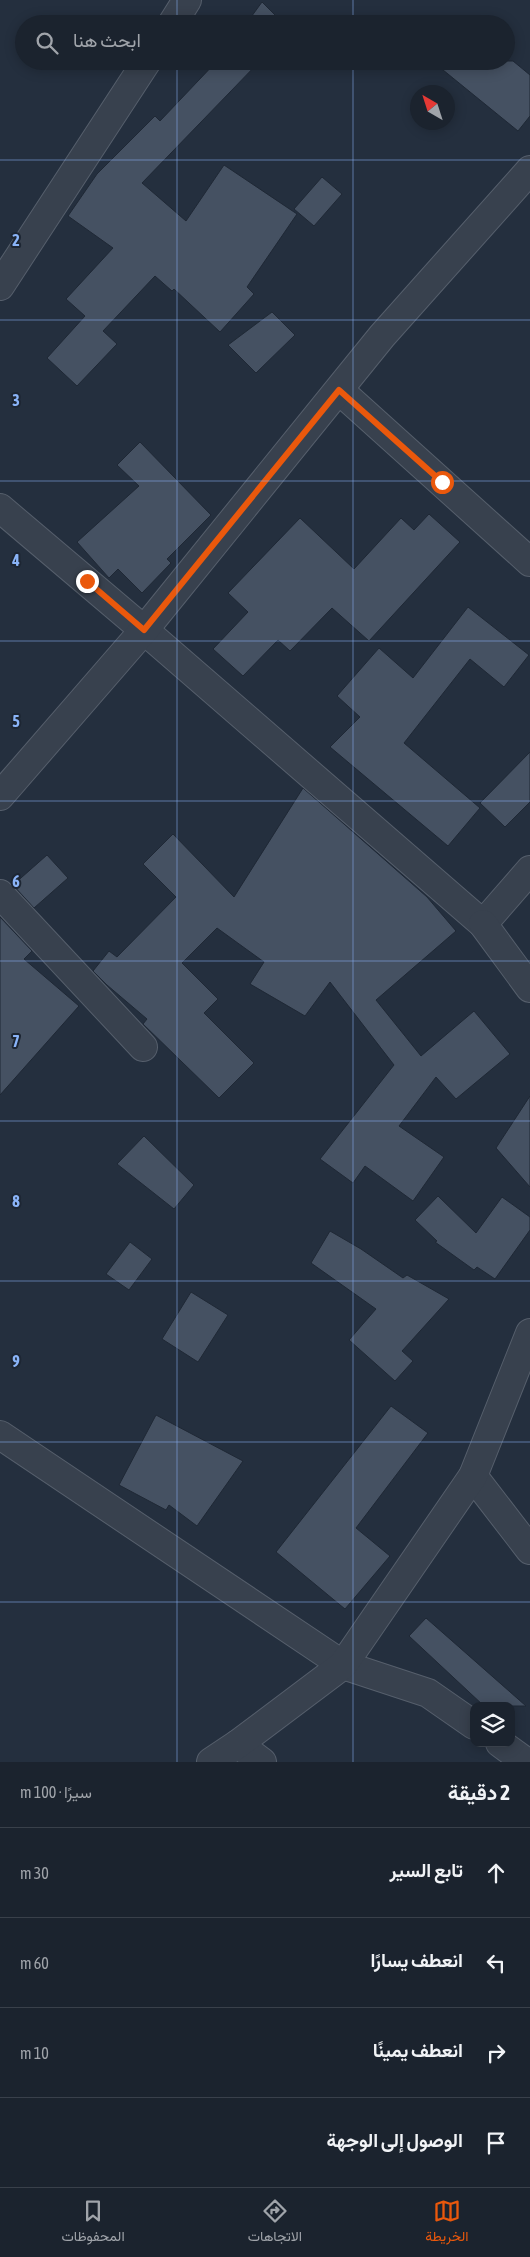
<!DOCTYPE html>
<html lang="ar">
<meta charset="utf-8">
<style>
:root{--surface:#1b232e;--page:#242b36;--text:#f1f3f6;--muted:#a0a4aa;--line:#39404a;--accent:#ea580c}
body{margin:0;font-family:"Asap Condensed",Vazirmatn,sans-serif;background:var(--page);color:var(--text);direction:rtl}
.controls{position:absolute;right:15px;bottom:15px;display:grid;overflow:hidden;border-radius:10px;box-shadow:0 2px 12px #0003}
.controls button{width:45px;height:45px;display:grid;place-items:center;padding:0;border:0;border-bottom:1px solid var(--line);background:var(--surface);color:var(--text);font:25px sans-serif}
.compass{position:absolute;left:410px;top:85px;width:45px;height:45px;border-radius:50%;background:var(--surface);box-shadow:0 2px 12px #0003;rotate:321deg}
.stop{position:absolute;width:15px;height:15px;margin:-11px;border:4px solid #ea580c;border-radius:50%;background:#fff}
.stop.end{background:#ea580c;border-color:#fff;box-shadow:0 1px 5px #0008}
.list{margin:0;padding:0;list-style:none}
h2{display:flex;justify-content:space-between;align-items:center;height:65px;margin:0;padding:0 20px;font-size:21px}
h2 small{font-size:16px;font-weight:400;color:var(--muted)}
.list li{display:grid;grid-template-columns:32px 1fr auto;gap:15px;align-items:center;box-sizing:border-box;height:90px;padding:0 20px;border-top:1px solid var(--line)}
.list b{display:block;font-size:19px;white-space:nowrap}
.list em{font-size:16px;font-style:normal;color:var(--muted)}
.icon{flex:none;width:28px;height:28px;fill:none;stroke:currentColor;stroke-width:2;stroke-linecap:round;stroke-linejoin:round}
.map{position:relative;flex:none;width:530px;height:1762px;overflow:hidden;direction:ltr}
.search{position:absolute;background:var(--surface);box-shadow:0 2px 12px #0003;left:15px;right:15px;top:15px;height:55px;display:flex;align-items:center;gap:12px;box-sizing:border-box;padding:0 18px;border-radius:28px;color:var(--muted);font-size:19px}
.sheet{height:425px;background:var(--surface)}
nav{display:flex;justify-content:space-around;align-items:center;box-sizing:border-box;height:70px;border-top:1px solid var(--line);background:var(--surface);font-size:14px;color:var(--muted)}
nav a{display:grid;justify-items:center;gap:2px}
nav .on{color:var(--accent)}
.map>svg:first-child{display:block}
</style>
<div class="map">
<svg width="530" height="1762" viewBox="0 0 530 1762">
<rect width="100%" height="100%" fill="#242f3e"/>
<!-- building -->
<g fill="#455162" stroke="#1f2835">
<polygon points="262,2 284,24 246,24"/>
<polygon points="217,61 260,61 142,183 186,221 224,165 297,214 247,287 254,294 220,332 174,289 172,291 155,276 103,331 117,344 77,386 47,358 85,316 66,299 113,248 68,216 97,174 155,116 160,121"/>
<polygon points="432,61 513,61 530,75 530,116 518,131"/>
<polygon points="322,177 342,194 314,226 294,209"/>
<polygon points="272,312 295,335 256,373 228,345"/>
<polygon points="140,442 211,515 167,559 171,563 142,593 118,569 109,578 77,542 139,486 117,465"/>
<polygon points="429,514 460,542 369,641 332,608 290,651 278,640 243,676 213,649 248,612 228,593 300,518 354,569 401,518 414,530"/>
<polygon points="468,607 529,655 504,687 470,659 404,743 480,808 448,846 330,747 360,717 337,696 379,648 413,678"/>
<polygon points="530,752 530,802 505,827 480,803"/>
<polygon points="303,788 427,897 456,931 376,1000 421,1056 474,1011 510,1054 456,1099 436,1077 399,1126 444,1157 413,1201 365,1166 353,1183 320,1159 394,1065 330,982 305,1016 250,984 264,962 217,928 182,963 218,999 204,1013 254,1063 219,1098 143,1024 147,1019 107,985 93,971 109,951 117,957 176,897 143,864 173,834 234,897"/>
<polygon points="47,855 68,878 34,908 13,885"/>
<polygon points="0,917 32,951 24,959 79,1006 0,1095"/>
<polygon points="530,1096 530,1187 496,1148"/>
<polygon points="144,1136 194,1185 174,1209 117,1164"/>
<polygon points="438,1196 476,1233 502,1197 530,1217 530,1230 495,1279 477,1267 474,1270 435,1242 437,1241 415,1220"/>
<polygon points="330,1231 361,1249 403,1278 407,1275 449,1299 402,1351 413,1361 395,1381 349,1340 376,1309 311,1263"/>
<polygon points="130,1242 152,1259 129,1290 106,1274"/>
<polygon points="191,1292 228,1315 198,1362 162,1339"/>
<polygon points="391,1406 428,1433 356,1528 390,1556 345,1609 276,1552"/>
<polygon points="156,1415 243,1461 197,1526 169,1505 166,1510 119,1485"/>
<polygon points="426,1618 526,1706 484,1706 409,1636"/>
</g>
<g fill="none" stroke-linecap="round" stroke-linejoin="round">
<defs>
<g id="minor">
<polyline points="172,24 187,0"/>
<polyline points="0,286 147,61"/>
<polyline points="339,390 530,562"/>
<polyline points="0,508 144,630 483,924 530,870"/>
<polyline points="0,796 144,630 382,336 530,170"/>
<polyline points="0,894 143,1047"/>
<polyline points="483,924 530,988"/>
<polyline points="0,1435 343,1665 428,1693 474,1725"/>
<polyline points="473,1476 530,1550"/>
<polyline points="500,1743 526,1762"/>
<polyline points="238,1744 262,1762"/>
<polyline points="211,1762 238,1744 343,1665 473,1476 530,1333"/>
</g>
</defs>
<!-- minor casing -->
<use href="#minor" stroke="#565f6c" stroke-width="30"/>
<!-- minor -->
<use href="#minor" stroke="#38414e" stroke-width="28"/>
</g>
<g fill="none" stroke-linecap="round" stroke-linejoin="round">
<!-- route -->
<polyline stroke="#ea580c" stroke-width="6" points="87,581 144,630 339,390 442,482"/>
</g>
<!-- grid -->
<path fill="none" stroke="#8ab4f8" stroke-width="1" stroke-opacity="0.55" d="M177 0V24M353 0V24M177 61V1762M353 61V1762M0 160H530M0 320H530M0 481H530M0 641H530M0 801H530M0 961H530M0 1121H530M0 1281H530M0 1442H530M0 1602H530"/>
<g font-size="16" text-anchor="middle" font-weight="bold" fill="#8ab4f8" stroke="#1d2633" stroke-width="4" stroke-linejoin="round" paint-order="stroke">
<text x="16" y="246">2</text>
<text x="16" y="406">3</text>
<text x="16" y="566">4</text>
<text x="16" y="727">5</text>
<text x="16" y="887">6</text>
<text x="16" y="1047">7</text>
<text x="16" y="1207">8</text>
<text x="16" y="1367">9</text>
</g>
</svg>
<div class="controls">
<button><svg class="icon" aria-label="layers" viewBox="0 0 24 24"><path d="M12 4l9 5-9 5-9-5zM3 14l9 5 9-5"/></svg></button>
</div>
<svg class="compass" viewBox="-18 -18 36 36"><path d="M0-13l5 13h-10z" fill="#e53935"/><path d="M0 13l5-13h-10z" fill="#a0a4aa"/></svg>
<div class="stop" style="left:442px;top:482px"></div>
<div class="stop end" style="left:87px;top:581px"></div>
<div class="search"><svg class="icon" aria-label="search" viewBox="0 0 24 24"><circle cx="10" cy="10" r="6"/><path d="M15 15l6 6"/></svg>ابحث هنا</div>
</div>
<section class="sheet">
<h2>2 دقيقة<small>سيرًا · 100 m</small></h2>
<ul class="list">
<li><svg class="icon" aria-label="ahead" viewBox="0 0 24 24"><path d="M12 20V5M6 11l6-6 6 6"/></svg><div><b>تابع السير</b></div><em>30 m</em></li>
<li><svg class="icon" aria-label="left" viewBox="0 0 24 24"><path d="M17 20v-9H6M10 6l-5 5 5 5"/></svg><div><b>انعطف يسارًا</b></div><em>60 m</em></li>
<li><svg class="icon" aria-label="right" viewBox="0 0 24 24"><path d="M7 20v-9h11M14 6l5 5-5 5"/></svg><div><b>انعطف يمينًا</b></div><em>10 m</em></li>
<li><svg class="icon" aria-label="arrive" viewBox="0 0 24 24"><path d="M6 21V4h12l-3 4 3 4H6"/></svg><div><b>الوصول إلى الوجهة</b></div></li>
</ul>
</section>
<nav>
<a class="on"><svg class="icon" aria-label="map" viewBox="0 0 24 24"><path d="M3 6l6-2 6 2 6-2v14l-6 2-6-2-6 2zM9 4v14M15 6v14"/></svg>الخريطة</a>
<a><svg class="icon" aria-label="directions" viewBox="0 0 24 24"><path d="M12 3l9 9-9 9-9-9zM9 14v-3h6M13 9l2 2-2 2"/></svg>الاتجاهات</a>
<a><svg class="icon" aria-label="saved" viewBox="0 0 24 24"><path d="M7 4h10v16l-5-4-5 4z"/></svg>المحفوظات</a>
</nav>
